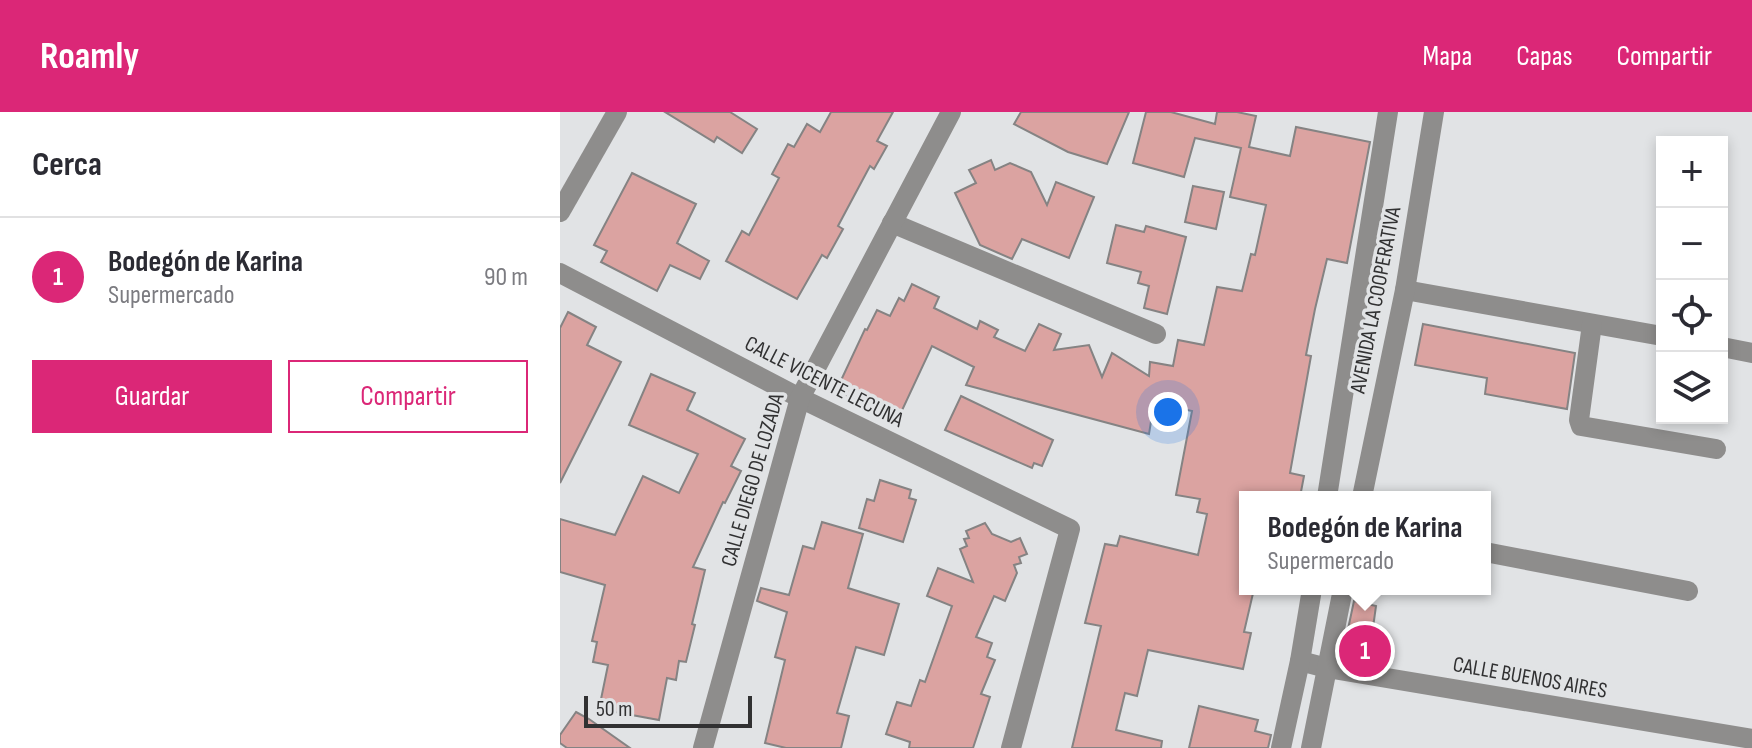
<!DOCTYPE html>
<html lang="es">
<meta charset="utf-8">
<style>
:root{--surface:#fff;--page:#f7f7f7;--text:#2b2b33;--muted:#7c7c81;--line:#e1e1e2;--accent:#db2777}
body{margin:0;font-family:"Sofia Sans Condensed",sans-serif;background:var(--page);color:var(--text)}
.controls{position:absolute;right:24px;top:24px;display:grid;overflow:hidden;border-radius:0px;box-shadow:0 4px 12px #0003}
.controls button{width:72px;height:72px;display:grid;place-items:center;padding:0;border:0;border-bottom:2px solid var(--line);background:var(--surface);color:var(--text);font:40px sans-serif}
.scale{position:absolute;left:24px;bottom:20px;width:168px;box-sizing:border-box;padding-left:8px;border:4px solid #313132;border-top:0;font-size:22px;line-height:28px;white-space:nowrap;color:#313132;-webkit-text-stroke:6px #e1e3e5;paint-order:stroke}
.you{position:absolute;left:608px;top:300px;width:28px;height:28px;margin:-20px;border:6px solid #fff;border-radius:50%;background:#1a73e8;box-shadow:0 0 0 12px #1a73e833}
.badge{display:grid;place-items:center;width:52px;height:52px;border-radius:50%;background:var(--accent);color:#fff;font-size:26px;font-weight:700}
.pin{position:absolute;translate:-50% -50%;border:4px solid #fff;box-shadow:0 2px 8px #0006}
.popup{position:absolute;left:679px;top:379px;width:252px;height:104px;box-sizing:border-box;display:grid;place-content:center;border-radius:0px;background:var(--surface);filter:drop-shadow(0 2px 6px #0005);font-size:26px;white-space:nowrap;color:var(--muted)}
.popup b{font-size:30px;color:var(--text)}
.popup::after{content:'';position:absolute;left:50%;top:100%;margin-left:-16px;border:16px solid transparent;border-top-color:var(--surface)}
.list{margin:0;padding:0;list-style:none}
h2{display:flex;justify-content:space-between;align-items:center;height:104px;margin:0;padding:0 32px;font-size:34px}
h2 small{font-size:26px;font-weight:400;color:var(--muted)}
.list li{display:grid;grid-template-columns:52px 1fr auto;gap:24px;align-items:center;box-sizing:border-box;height:120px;padding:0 32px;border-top:2px solid var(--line)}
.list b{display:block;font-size:30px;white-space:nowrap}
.list p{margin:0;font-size:26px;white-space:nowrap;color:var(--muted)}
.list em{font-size:26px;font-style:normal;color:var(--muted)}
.actions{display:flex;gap:16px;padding:24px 32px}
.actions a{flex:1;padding:18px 0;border:2px solid var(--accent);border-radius:0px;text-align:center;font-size:28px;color:var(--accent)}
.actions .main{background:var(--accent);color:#fff}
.icon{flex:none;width:44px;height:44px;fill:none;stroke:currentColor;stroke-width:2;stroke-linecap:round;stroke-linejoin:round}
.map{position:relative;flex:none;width:1192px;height:636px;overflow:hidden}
header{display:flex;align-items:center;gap:48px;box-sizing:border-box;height:112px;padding:0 40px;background:var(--accent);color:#fff}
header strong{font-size:38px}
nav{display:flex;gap:44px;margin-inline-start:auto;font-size:28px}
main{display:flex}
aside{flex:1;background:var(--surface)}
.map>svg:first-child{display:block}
</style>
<header>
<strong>Roamly</strong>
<nav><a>Mapa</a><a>Capas</a><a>Compartir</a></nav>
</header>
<main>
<aside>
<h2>Cerca<small></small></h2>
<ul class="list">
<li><span class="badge">1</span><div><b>Bodegón de Karina</b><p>Supermercado</p></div><em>90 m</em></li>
</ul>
<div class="actions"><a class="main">Guardar</a><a>Compartir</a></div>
</aside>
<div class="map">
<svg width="1192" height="636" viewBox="0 0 1192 636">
<rect width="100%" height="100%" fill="#e1e3e5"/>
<!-- building -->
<g fill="#dba3a1" stroke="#858383" stroke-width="2">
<polygon points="105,0 170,0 197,17 182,41 157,25 154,30"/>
<polygon points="271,0 333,0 317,29 327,34 314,57 310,54 278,114 283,117 267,146 262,143 237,187 166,149 182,119 189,123 219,66 212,62 228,32 234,35 247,12 260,20"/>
<polygon points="461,0 569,0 547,52 508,40 454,12"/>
<polygon points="586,0 611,0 655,12 657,0 677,0 696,4 689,35 730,44 736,15 810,30 787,151 767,147 755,197 746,243 751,244 730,361 744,364 740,385 685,385 685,477 694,477 684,520 691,521 683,557 588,538 577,584 565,581 556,618 602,629 601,636 512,636 541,514 525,511 545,432 557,434 560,424 638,443 647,402 637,400 640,387 616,383 632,299 594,291 589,322 406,273 414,255 372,234 338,307 276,279 305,217 307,218 317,198 330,204 339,186 344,189 352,172 379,185 374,196 417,217 420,209 438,218 434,225 465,239 479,212 501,222 494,238 529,233 542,265 552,241 589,264 590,250 613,254 618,228 644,233 657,175 682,179 691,142 695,143 706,93 670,85 681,36 635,26 624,65 573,51"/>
<polygon points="431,48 435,58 450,51 471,60 487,93 496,70 534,85 509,146 462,127 452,147 420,133 395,81 416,71 409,58"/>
<polygon points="72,61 136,92 117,131 149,149 140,167 110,153 97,179 41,150 47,139 34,133"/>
<polygon points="633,74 664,80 656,117 625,110"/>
<polygon points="556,113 584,120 586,114 626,125 607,202 584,196 589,174 578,171 581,160 547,151"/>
<polygon points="8,200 36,215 27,233 61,250 0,371 0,216"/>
<polygon points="863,212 1015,241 1007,297 925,282 927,266 855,253"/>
<polygon points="91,262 135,281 127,298 185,327 171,354 181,359 165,391 163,390 133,455 145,458 132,512 135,513 126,550 119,549 116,568 107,566 99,608 39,597 48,553 33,550 37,530 32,529 45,473 0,460 0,407 55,423 83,364 119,381 138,342 69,313"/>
<polygon points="401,284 493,328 482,354 474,351 472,356 385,318"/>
<polygon points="320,368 351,378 349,386 356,388 343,430 299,416 307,387 314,389"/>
<polygon points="262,410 303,422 288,476 339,492 324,543 296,535 277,601 289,604 281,636 226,636 205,631 225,548 215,545 227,500 197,489 201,476 229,483 243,434 254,437"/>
<polygon points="425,411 432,422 451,430 460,426 467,442 459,445 461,451 454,453 457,461 445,489 434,484 416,525 432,531 427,545 435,548 421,582 430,585 413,636 349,636 350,630 326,622 337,590 351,594 360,568 365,570 392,494 367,484 378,456 413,470 400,437 407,434 404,427 409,426 406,419"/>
<polygon points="794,489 816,494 811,530 833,533 829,553 782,545"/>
<polygon points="639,594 698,608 695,619 711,623 708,636 629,636"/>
<polygon points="16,600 29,607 70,636 7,636 0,631 0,623"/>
</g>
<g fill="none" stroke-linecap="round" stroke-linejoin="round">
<!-- minor -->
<g stroke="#8e8d8c" stroke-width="20">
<polyline points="0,100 57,0"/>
<polyline points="332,111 596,222"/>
<polyline points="0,161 240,286 510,417 451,636"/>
<polyline points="845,178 1102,224"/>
<polyline points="1032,212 1019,308 1021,314 1156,337"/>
<polyline points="1162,235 1192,241"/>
<polyline points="767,385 828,0"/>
<polyline points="802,385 845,178 874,0"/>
<polyline points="925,440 1128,479"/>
<polyline points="740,549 767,556 1192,627"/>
<polyline points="143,636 240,286 391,0"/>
<polyline points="721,636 740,549 752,477"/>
<polyline points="751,636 783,477"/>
</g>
</g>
<g text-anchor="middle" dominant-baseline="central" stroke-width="7" stroke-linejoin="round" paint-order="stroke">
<!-- street labels -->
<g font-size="22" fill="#313132" stroke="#e1e3e5">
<text transform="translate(816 188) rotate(-79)">AVENIDA LA COOPERATIVA</text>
<text transform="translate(264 270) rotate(27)">CALLE VICENTE LECUNA</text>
<text transform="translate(193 368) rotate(-74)">CALLE DIEGO DE LOZADA</text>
<text transform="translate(970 566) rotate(10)">CALLE BUENOS AIRES</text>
</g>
</g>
</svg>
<div class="controls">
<button>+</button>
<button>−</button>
<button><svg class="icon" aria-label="locate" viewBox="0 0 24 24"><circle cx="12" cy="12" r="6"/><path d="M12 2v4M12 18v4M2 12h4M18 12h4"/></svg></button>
<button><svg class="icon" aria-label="layers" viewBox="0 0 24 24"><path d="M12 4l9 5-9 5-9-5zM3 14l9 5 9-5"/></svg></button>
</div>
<div class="scale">50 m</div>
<div class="you"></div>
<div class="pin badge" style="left:805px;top:539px">1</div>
<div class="popup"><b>Bodegón de Karina</b>Supermercado</div>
</div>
</main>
